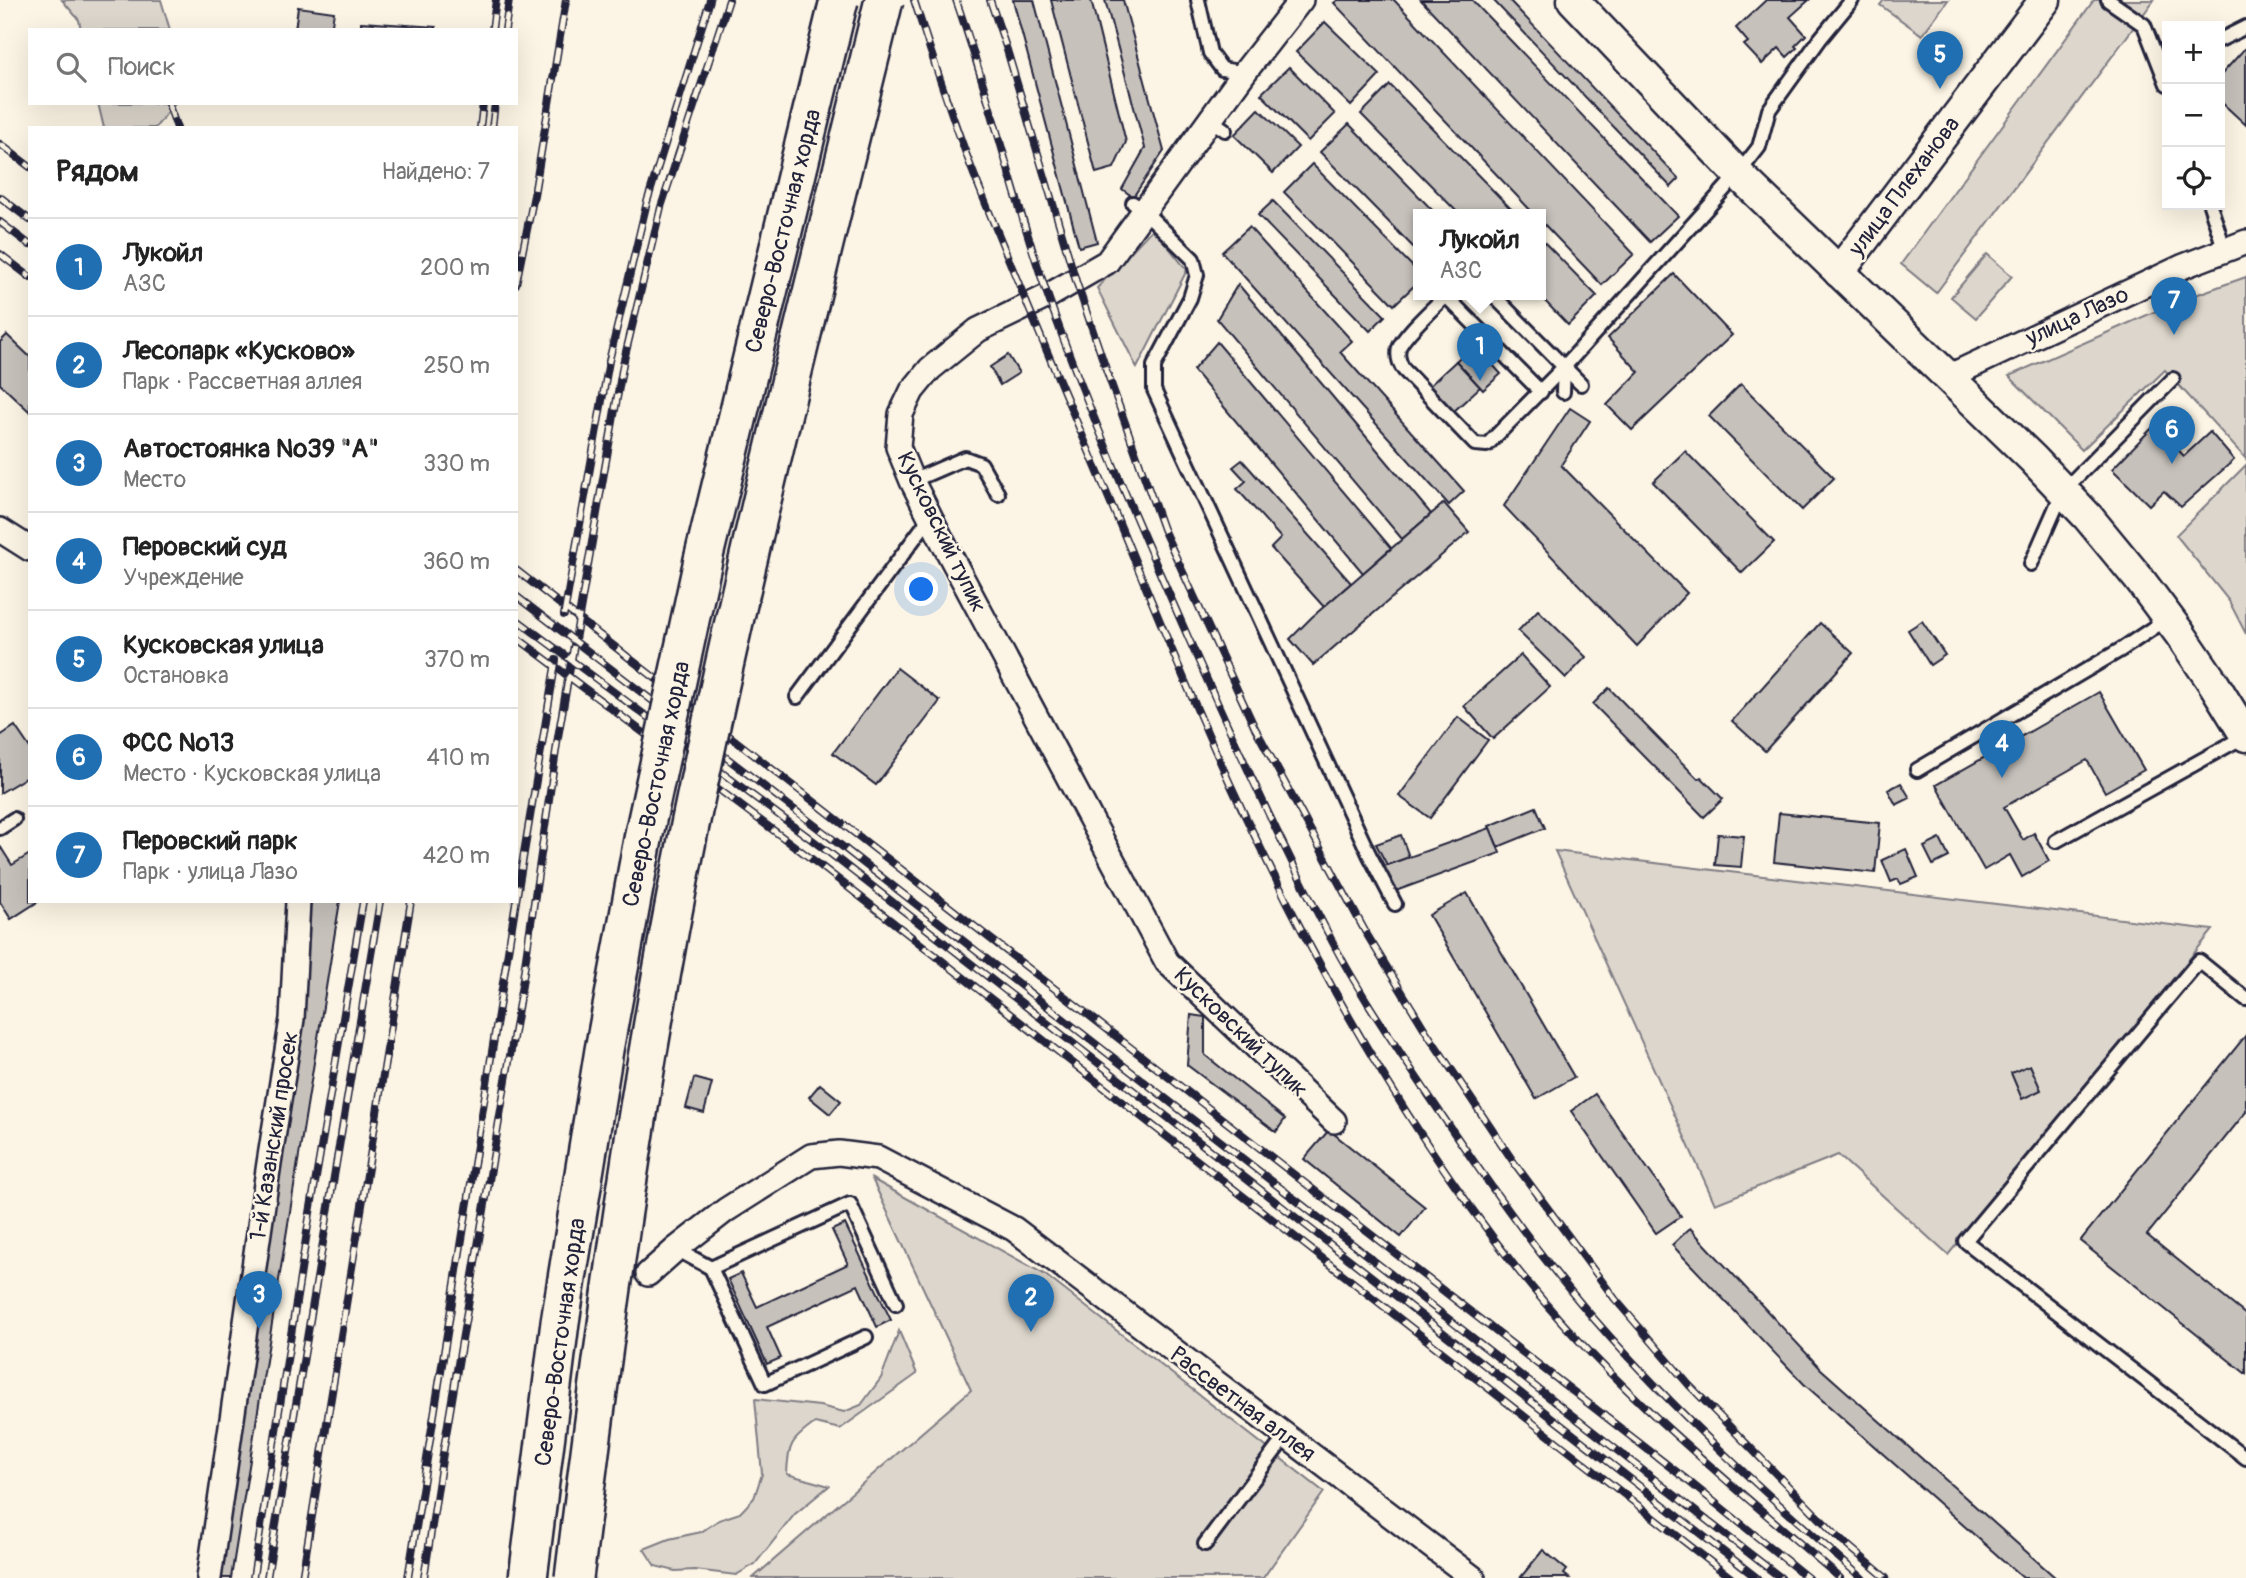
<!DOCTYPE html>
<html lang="ru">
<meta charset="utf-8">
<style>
body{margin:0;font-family:Pangolin,sans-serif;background:#f2f2f2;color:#222}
.controls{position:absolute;right:21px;top:21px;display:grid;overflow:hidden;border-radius:0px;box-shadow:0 7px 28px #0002}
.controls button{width:63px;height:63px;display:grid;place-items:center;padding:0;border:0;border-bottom:2px solid #e0e0e0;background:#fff;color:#222;font:35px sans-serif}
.you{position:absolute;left:922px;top:590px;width:24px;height:24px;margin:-18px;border:5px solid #fff;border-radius:50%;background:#1a73e8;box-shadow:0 0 0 10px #1a73e833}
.badge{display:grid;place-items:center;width:46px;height:46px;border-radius:50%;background:#1f6fb2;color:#fff;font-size:23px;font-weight:700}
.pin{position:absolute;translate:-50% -58px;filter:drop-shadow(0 2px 4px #0008)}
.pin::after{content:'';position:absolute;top:37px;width:24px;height:21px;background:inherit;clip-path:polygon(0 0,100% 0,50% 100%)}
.popup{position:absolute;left:1413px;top:209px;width:133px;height:91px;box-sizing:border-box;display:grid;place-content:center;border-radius:0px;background:#fff;filter:drop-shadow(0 2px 5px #0005);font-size:23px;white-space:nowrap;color:#767676}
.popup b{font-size:26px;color:#222}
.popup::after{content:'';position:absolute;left:50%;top:100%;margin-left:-14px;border:14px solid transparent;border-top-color:#fff}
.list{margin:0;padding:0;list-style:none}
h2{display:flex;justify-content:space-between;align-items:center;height:91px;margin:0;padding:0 28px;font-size:30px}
h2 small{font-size:23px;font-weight:400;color:#767676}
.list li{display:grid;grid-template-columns:46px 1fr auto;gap:21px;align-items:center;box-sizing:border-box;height:98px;padding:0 28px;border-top:2px solid #e0e0e0}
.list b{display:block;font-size:26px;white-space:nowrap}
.list p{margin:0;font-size:23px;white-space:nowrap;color:#767676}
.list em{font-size:23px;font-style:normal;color:#767676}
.icon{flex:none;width:38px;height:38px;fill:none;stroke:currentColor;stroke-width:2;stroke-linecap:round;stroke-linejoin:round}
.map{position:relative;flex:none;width:2246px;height:1578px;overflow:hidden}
.search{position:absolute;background:#fff;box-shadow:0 7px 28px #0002;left:28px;top:28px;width:490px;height:77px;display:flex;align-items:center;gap:18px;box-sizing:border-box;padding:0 24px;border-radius:0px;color:#767676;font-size:26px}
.panel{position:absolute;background:#fff;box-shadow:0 7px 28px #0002;left:28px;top:126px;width:490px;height:777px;border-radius:0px}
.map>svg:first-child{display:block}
</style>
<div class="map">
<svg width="2246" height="1578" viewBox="0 0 2246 1578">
<rect width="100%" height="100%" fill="#fcf5e5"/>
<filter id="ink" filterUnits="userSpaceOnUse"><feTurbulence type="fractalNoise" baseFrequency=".0143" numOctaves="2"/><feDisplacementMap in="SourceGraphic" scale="14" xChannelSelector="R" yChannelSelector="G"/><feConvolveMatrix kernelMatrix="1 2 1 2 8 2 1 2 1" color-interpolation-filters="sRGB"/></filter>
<g filter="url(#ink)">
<g fill="#dcd6cc" stroke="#7f7c84" stroke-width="2">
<path d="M62,0H161L170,30H81L79,20Z"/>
<path d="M1884,0H1948L1922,35L1880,5Z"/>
<path d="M2094,0H2154L1936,293L1901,264Z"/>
<path d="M98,103H175L155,128H104Z"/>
<path d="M1153,228L1187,270L1137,368L1097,288Z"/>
<path d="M1987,254L2012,276L1976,318L1951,297Z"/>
<path d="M2246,277V459L2165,370L2082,450L2009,376L2181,300Z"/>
<path d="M2246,465V634L2229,601L2176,535Z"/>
<path d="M1555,851L2213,930L1948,1255L1838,1155L1715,1204Z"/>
<path d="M872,1179L1044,1274L1324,1492L1263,1578H753L971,1390Z"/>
<path d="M899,1331L917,1374L840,1429L815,1423C791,1440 788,1445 787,1474L829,1486L795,1514L755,1564L736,1575L695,1570L675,1571L655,1566L644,1549L669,1539L701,1532L719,1520L740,1513L754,1498L762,1474L755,1399L820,1406L844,1412L861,1405L881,1378Z"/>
</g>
<g fill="#c6c1bb" stroke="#22223b" stroke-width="2">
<path d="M1013,0H1034L1097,242L1079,247Z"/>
<path d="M1051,0H1091L1126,142L1114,168L1096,173Z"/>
<path d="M1105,0H1123L1164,151L1133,197L1122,189L1145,148Z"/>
<path d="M1338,0H1394L1634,254L1602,285L1541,221V215H1535L1334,3Z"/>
<path d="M1421,0H1472L1678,216L1650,242Z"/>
<path d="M1493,0H1509L1679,179L1671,187Z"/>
<path d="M1766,0H1809L1790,17L1806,35L1795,46L1797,48L1787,57L1779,48L1762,64L1744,45L1748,42L1736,28Z"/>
<path d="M298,7L334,12L331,30H295Z"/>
<path d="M361,22L436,27V30H361Z"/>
<path d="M1325,22L1380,75L1351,106L1296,52Z"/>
<path d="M2246,47V125L2220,101V76Z"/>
<path d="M1289,67L1335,114L1308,141L1261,94Z"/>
<path d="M1390,85L1517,215H1460L1361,114Z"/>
<path d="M1259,109L1298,147L1273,173L1234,135Z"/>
<path d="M1349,124L1437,215H1419V253L1320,152Z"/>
<path d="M1312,164L1419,273V281L1394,305L1284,192Z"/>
<path d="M1273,201L1385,316L1370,331L1258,215Z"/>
<path d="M1249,227L1352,341L1340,352L1464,491L1449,505L1222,252Z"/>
<path d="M1541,239L1597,296L1568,325L1539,295H1541Z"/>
<path d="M1674,274L1732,335L1632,430L1607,405L1639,372L1608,338Z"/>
<path d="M1238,284L1431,514L1402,539L1217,319Z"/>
<path d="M7,335L30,357V412L0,384V342Z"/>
<path d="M1217,342L1391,548L1363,573L1193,370Z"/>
<path d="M1474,344L1501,374L1483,390L1456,361Z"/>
<path d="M1008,355L1019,373L1000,385L990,367Z"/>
<path d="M1456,361L1480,387L1452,413L1428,387Z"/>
<path d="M1741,384L1834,478L1802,510L1709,416Z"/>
<path d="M1570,408L1590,421L1561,465L1687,593L1637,646L1504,506Z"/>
<path d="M2155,425L2184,456L2210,432L2234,460L2181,507L2164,491L2149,505L2112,469Z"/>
<path d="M1685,451L1774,542L1742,573L1653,482Z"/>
<path d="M1242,460L1351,583L1324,607L1271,548L1281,538L1237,489L1246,481L1233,467Z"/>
<path d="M1444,503L1469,532L1313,665L1290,639L1312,617Z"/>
<path d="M1538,610L1586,657L1566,678L1518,631Z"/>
<path d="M1922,621L1945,655L1930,665L1908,630Z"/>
<path d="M1820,623L1853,653L1765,751L1732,721Z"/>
<path d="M1521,655L1550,687L1493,739L1464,706Z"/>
<path d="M897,668L940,701L876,785L833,753Z"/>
<path d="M1609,688L1698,779L1701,777L1723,799L1704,817L1593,704Z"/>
<path d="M2099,692L2144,770L2105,792L2087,760L2004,807L2023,840L2034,833L2049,861L2022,877L2010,855L1984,870L1936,785Z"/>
<path d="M1458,717L1488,740L1430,818L1399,796Z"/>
<path d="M15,726L30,748V775L0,793V736Z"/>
<path d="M1901,783L1910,798L1896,805L1888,790Z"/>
<path d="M1536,807L1545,828L1498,847L1489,826Z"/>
<path d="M1779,813L1880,823L1875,873L1774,862Z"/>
<path d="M1490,828L1500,853L1393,892L1381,867Z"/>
<path d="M1718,834L1744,836L1741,867L1715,865Z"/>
<path d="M1401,835L1409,857L1387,865L1376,844Z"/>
<path d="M1940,839L1949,857L1933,865L1924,847Z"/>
<path d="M0,846L12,865L30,854V901H39L11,919L0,902Z"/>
<path d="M1906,849L1918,877L1901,884L1898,879L1891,882L1882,860Z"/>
<path d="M1467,893L1574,1077L1536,1099L1429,915Z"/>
<path d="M311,901H340L231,1578H211Z"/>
<path d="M1191,1015L1205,1017V1055L1285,1119L1276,1132L1187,1065Z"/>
<path d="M2246,1035V1112L2147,1235L2246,1315V1374L2080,1241Z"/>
<path d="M2030,1065L2041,1090L2022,1099L2011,1073Z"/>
<path d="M694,1078L712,1083L704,1113L686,1108Z"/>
<path d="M820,1084L841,1101L830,1114L809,1097Z"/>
<path d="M1595,1094L1681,1216L1656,1233L1571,1111Z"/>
<path d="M1329,1130L1425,1207L1401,1237L1304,1159Z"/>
<path d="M845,1224L891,1320L877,1327L858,1285L767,1327L781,1358L767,1364L728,1279L741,1273L757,1307L848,1264L832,1230Z"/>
<path d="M1690,1228L1821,1369L2056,1578H2023L1804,1384L1672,1245Z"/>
<path d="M1543,1550L1567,1570L1564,1574L1569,1578H1520Z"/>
</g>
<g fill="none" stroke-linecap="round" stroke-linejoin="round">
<defs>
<g id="service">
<path d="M1198,0L1210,53L1222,69L1244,73"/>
<path d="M2108,0L2144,25L2167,84"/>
<path d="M2220,40L2246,27"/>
<path d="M1211,120L1225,130"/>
<path d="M1133,203L1144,211L1193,259L1197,275L1190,298L1154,366V390L1369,854L1395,904"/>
<path d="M2210,205L2225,251"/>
<path d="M1446,295C1435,307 1404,334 1399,348C1397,356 1399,363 1404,370L1475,444L1487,445L1564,367L1738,174L1759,147L1769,110L1820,39L1852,0"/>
<path d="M1493,295L1581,384"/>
<path d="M1446,296L1541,392"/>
<path d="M1563,392L1564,367"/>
<path d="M912,481L965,458L981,464L998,494"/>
<path d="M2031,564L2063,491L2173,379"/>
<path d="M797,697L931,516"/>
<path d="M1917,770L2122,649L2168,618"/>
<path d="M0,828L14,819"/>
<path d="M2056,841L2245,736"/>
<path d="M2246,999L2199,961L1965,1241L2246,1458"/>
<path d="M676,1249L711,1268L850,1204L896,1304"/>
<path d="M711,1268L765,1384L866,1337"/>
<path d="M1205,1544L1286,1436"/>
</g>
<g id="minor">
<path d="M1301,0L1244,73L1107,262L1048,296L978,330L930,369L912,391L901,414L898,447L912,481L945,546L1167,962L1334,1121"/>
<path d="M1948,377L2184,266L2246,242"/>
<path d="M0,530L30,549"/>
<path d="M648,1274L676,1249L726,1210L811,1156L839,1153L878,1158L1014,1229L1473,1578"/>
<path d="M209,1578L269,1163L292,1019L298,901"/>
</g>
<g id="tertiary">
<path d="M1573,0L1738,174L2033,459L2088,517L2139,579L2180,634L2214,684L2246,736"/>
<path d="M1839,272L2045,0"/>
</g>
</defs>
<use href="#service" stroke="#22223b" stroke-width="18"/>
<use href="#minor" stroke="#22223b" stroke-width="28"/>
<use href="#tertiary" stroke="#22223b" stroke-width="35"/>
<use href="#service" stroke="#fcf5e5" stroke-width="12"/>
<use href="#minor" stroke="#fcf5e5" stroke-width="23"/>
<use href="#tertiary" stroke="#fcf5e5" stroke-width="30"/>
<defs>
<g id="rail">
<path d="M914,0C933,59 952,119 975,177C1020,289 1068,401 1115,513C1163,628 1209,744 1264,855C1334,1000 1417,1141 1517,1269C1610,1387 1727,1480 1840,1578"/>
<path d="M956,0C991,99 1014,202 1050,302C1090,415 1139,526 1188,637C1233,739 1279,840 1331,939C1359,993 1395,1045 1429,1096C1481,1173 1534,1250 1595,1320C1677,1414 1769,1497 1862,1578"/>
<path d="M990,0L1007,50L1076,281L1108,375L1163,529L1254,726L1366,933L1427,1033L1515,1164L1615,1299L1689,1385L1837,1536L1886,1578"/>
<path d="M492,30L496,0"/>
<path d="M505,30L509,0"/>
<path d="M168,103L177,128"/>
<path d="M480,128L483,103"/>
<path d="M492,128L495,103"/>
<path d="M0,144L30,167"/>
<path d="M0,197L30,220"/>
<path d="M0,222L30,245"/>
<path d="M0,254L30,277"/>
<path d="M516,284L534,195L566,0"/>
<path d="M516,570L1687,1480L1808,1578"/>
<path d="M516,596L839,844L1781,1578"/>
<path d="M564,615L609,361L647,202L710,0"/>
<path d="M516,619L831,854L1757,1578"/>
<path d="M516,637L821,866L1731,1578"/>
<path d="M516,901L556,660"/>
<path d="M253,1578L310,1213L363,901"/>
<path d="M267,1578L380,901"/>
<path d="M302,1578L411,901"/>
<path d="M408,1578L516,901"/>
<path d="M424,1578L444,1447L522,985L558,737L623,364L661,207L729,0"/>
</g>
</defs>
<use href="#rail" stroke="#22223b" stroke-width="8"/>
<use href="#rail" stroke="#fcf5e5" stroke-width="5" stroke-dasharray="16" stroke-linecap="butt"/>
<defs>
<g id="primary-bridge">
<path d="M528,1578L560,1322L604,1050L644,834L703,560L839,0"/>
<path d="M574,1578C605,1329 638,1081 688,835C745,555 816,278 884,0"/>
</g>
</defs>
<use href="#primary-bridge" stroke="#22223b" stroke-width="42" stroke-linecap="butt"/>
<use href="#primary-bridge" stroke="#fcf5e5" stroke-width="37"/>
</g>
</g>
<g text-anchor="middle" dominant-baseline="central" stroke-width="5" stroke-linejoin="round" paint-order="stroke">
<g font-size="23" fill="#22223b" stroke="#fcf5e5">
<text transform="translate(1904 186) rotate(-53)">улица Плеханова</text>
<text transform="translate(783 231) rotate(-76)">Северо-Восточная хорда</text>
<text transform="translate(2077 316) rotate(-25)">улица Лазо</text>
<text transform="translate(942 532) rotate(64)">Кусковский тупик</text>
<text transform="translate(656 784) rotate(-78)">Северо-Восточная хорда</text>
<text transform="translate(1241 1032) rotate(44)">Кусковский тупик</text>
<text transform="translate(274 1136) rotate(-81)">1-й Казанский просек</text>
<text transform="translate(560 1342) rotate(-82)">Северо-Восточная хорда</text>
<text transform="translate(1243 1404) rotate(37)">Рассветная аллея</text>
</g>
</g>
</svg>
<div class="controls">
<button>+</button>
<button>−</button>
<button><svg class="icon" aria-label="locate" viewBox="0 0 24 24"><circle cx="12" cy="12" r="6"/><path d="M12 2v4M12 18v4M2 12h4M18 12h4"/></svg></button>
</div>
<div class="you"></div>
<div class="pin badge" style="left:1480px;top:381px">1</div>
<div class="popup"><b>Лукойл</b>АЗС</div>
<div class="pin badge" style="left:1031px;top:1332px">2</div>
<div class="pin badge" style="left:259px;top:1329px">3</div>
<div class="pin badge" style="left:2002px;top:778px">4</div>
<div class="pin badge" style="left:1940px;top:89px">5</div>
<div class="pin badge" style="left:2172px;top:464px">6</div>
<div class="pin badge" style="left:2174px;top:335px">7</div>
<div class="search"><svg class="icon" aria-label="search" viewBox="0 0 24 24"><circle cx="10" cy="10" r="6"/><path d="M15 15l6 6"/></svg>Поиск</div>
<section class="panel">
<h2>Рядом<small>Найдено: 7</small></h2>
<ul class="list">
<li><span class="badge">1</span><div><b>Лукойл</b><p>АЗС</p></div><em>200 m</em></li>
<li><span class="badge">2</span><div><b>Лесопарк «Кусково»</b><p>Парк · Рассветная аллея</p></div><em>250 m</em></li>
<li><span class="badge">3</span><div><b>Автостоянка №39 &quot;А&quot;</b><p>Место</p></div><em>330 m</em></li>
<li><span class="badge">4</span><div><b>Перовский суд</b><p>Учреждение</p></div><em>360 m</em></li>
<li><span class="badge">5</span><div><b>Кусковская улица</b><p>Остановка</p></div><em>370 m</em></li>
<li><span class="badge">6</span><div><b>ФСС №13</b><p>Место · Кусковская улица</p></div><em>410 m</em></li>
<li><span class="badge">7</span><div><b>Перовский парк</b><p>Парк · улица Лазо</p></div><em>420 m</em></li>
</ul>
</section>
</div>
